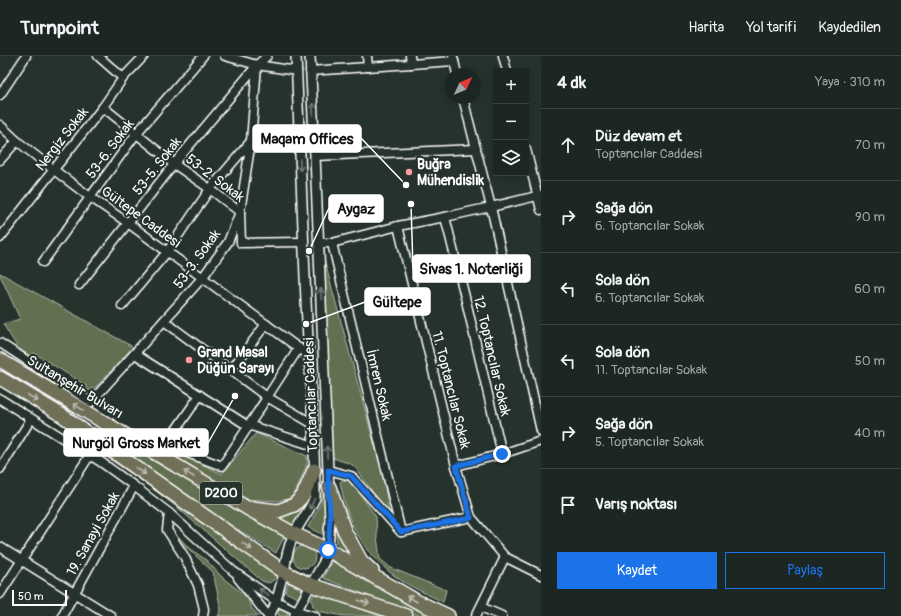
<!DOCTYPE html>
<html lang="tr">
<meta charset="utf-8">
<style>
body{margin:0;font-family:Pangolin,sans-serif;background:#29322f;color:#f1f3f6}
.controls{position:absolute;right:12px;top:12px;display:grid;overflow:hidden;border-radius:0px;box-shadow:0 2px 10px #0003}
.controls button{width:36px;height:36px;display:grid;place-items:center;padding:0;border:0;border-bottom:1px solid #3a4340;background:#1c2622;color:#f1f3f6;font:20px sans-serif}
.compass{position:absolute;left:445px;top:12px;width:36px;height:36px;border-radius:50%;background:#1c2622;box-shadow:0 2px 10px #0003;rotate:46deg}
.scale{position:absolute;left:12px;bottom:10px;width:55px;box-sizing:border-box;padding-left:4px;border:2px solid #fff;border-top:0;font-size:11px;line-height:14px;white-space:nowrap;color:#fff;-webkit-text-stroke:3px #26332d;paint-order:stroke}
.stop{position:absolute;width:12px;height:12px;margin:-9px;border:3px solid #1a73e8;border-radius:50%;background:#fff}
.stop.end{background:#1a73e8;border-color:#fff;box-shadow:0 1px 4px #0008}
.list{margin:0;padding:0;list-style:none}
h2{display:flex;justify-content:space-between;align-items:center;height:52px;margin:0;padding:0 16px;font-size:17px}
h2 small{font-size:13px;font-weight:400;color:#a0a5a5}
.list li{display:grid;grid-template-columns:26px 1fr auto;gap:12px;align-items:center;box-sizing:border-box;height:72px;padding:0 16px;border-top:1px solid #3a4340}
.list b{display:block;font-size:15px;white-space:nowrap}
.list p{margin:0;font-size:13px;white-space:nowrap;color:#a0a5a5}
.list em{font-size:13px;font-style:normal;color:#a0a5a5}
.actions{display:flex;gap:8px;padding:12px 16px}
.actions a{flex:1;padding:9px 0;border:1px solid #1a73e8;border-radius:0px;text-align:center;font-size:14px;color:#1a73e8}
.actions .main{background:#1a73e8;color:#fff}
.icon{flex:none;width:22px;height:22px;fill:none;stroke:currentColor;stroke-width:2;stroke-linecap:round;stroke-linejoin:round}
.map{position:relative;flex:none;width:541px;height:560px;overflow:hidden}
header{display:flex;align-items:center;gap:24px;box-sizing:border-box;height:56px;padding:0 20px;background:#1c2622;border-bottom:1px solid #3a4340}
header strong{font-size:19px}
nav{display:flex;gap:22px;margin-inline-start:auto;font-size:14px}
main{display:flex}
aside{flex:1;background:#1c2622}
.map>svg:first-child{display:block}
</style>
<header>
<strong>Turnpoint</strong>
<nav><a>Harita</a><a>Yol tarifi</a><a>Kaydedilen</a></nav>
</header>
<main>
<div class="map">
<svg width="541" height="560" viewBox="0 0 541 560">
<rect width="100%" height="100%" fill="#26332d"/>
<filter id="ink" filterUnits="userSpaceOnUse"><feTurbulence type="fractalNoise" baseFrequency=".025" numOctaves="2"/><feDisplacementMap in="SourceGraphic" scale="8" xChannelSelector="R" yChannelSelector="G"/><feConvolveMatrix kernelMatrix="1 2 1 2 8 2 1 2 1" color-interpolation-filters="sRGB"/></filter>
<g filter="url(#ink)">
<g fill="#626f51" stroke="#b0b7a8">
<path d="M324,203L383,420L389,455L384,452L355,411L351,408L333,402L328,332Z"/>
<path d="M0,217L133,291L96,331L88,335L85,329L34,297L31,300L18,292L3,268L20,263L0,219Z"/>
<path d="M94,371L188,425L286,477L276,497L235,472L92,375Z"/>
<path d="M70,372L277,516L275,523L269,527L262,525L179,453L148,429L68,375Z"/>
<path d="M256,377L307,400V408L293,442L277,445L246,443L178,406L176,402L186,400L222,418Z"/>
<path d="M324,423L326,480L308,471L321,447Z"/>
<path d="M343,424H350L362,436L361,439L376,461L377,480L380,503L391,512L446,534L443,546C429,539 415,533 402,525C380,511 363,491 352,468C346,455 343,440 340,426Z"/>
<path d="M312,440L308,450L294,470L277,462L301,449Z"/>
<path d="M335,464L356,507L338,496Z"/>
<path d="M179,481L187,490L206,504L223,522L247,541L252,553L259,560H218L221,554L213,516L179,484Z"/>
<circle cx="304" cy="501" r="11"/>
<path d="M334,501L441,560H420L323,522Z"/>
<path d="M290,522L304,529L298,542L285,536Z"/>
<path d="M315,536L393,560H343L318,555L313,550L311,543Z"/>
<path d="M281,551L288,555L287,560H279L278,557L279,553Z"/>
</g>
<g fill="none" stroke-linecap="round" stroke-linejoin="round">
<defs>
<g id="minor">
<path d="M98,0L123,22"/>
<path d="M225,0L257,9L297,15"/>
<path d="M367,0L368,11"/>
<path d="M410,0L411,8"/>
<path d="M503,0L507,15"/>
<path d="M453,1L457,18"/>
<path d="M310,15L454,5"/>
<path d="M0,39L26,0"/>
<path d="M463,42L491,151L541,375"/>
<path d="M103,51L174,108L210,133L240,156L241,187L303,186"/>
<path d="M0,69L17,85L54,114L90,141L128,167L308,299"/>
<path d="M526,93L541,154"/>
<path d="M315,100L476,93"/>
<path d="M0,104L17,85"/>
<path d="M445,161L467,249L502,398"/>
<path d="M398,170L456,410L471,461L505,501L541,519"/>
<path d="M0,182L103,51L123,22L144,0"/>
<path d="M319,187H332L398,170L445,161L491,151L541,139"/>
<path d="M332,187L401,476"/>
<path d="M43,206L136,78L203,0"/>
<path d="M79,229L128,167L174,108L257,9"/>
<path d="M122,250L167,196L210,133L251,85"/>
<path d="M164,265L267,341L313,368"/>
<path d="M0,287L91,346L203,221L228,186L240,156L251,85L257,9L267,0"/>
<path d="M135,298L245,368L314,390"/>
<path d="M231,314L266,268"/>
<path d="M0,343L101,406L134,430L169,457L233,515L276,545L297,555L315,560"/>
<path d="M172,391L173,378L200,339"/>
<path d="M163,402L172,391L222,410C249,371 273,331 299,292"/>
<path d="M456,410L502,398L541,385"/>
<path d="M0,413L31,363"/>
<path d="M328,414L351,420L401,476L471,461"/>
<path d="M169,457L167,474L184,500L198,529L204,553L203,560"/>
<path d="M0,491L111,560"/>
<path d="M238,522L268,560"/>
<path d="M0,538L90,399"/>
<path d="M481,551L502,560"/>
<path d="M62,560L134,430"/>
<path d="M270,560L276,545L284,516"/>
<path d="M294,560L311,529"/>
<path d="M476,560L505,501"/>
</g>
<g id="tertiary">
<path d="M310,0L315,100L330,463L328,494L324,506L311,529"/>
<path d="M284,516C286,503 288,490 294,478C300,466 309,455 315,442C315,376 309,311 306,245C302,164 300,82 296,0"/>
</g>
<g id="trunk">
<path d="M0,304L247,452L294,478L328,494L418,546L448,560"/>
<path d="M0,322L63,360L284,516L311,529L406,560"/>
<path d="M329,431L344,474L361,505L372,515"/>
<path d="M252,452L278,455L294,449L303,440L314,414"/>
</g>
</defs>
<use href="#minor" stroke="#fff" stroke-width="11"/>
<use href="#tertiary" stroke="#fff" stroke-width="12"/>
<use href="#trunk" stroke="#fff" stroke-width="16"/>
<use href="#minor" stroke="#26332d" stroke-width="8"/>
<use href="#tertiary" stroke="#26332d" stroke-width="9"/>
<use href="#trunk" stroke="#706f59" stroke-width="13"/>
</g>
<defs><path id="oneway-shaft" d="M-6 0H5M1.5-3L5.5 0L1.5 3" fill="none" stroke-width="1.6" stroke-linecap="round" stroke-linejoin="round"/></defs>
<g stroke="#727a76">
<use href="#oneway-shaft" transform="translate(313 53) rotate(-93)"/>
<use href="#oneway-shaft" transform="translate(300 109) rotate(88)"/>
<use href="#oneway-shaft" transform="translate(321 238) rotate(-92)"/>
<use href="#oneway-shaft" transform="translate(327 396) rotate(-92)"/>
<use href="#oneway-shaft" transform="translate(312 448) rotate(116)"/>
<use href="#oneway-shaft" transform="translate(264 536) rotate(-145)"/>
</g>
<g stroke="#bfbeb4">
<use href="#oneway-shaft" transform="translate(33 342) rotate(31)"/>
<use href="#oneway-shaft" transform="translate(78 351) rotate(-149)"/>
<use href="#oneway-shaft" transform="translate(141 415) rotate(35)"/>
<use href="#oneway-shaft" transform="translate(189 418) rotate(-149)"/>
<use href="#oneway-shaft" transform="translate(247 490) rotate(35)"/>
<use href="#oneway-shaft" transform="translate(412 543) rotate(-150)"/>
<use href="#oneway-shaft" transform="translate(364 546) rotate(18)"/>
</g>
</g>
<g fill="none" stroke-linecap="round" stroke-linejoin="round" filter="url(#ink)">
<path stroke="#1a73e8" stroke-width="5" d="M328,494L330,463L328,414L351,420L401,476L471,462L456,410L502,398"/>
</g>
<g fill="#ff9aa2" stroke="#26332d" stroke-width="1.5">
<circle cx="409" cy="116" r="4"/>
<circle cx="189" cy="304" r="4"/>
</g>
<g text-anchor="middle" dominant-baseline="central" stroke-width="4" stroke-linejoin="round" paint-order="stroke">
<rect fill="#26332d" stroke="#bec2c0" stroke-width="1" x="200" y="426" width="42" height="22" rx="3"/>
<g font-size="13" font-weight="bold" fill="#fff">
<text x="221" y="437">D200</text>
</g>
<g font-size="14" fill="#fff" stroke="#26332d">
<text transform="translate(62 83) rotate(-52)">Nergiz Sokak</text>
<text transform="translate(110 93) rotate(-53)">53-6. Sokak</text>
<text transform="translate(157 110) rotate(-52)">53-5. Sokak</text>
<text transform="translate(215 122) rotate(37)">53-2. Sokak</text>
<text transform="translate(141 161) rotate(36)">Gültepe Caddesi</text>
<text transform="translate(197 203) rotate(-54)">53-3. Sokak</text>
<text transform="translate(492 300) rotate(77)">12. Toptancılar Sokak</text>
<text transform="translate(379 329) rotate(77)">İmren Sokak</text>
<text transform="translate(75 331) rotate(31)">Sultanşehir Bulvarı</text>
<text transform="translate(451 334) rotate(76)">11. Toptancılar Sokak</text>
<text transform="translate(311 339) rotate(-92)">Toptancılar Caddesi</text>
<text transform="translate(93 478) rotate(-61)">19. Sanayi Sokak</text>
</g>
<g font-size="14" font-weight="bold" fill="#fff" stroke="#26332d" text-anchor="start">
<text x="417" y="108">Buğra<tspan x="417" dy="16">Mühendislik</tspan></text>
<text x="197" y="296">Grand Masal<tspan x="197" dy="16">Düğün Sarayı</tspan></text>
</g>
</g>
<path fill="none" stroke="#fff" stroke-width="1.5" d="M406 129L361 82M309 195L329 152M411 148L413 213M306 268L365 246M235 340L208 387"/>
<g fill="#fff" stroke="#26332d" stroke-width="1.5">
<circle cx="406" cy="129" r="4"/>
<circle cx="309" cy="195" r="4"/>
<circle cx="411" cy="148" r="4"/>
<circle cx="306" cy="268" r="4"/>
<circle cx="235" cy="340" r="4"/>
</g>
<g fill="#fff" stroke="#fff" stroke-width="1.5">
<rect x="253" y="69" width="108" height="27" rx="4"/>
<rect x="329" y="139" width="54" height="27" rx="4"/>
<rect x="413" y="199" width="117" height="27" rx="4"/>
<rect x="365" y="232" width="65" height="27" rx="4"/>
<rect x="64" y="373" width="144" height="27" rx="4"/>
</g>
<g font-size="15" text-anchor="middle" font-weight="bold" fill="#111">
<text x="307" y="88">Maqam Offices</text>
<text x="356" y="158">Aygaz</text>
<text x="471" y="218">Sivas 1. Noterliği</text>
<text x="397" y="251">Gültepe</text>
<text x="136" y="392">Nurgöl Gross Market</text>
</g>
</svg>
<div class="controls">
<button>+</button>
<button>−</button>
<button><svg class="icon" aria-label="layers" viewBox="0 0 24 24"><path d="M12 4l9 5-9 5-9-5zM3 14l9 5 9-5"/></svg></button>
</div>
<svg class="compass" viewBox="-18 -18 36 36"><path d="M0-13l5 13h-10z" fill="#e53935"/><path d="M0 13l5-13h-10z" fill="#a0a5a5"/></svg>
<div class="scale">50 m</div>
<div class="stop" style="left:328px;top:494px"></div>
<div class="stop end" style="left:502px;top:398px"></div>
</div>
<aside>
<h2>4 dk<small>Yaya · 310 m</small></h2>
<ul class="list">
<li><svg class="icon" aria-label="ahead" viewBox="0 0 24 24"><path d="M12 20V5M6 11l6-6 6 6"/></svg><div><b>Düz devam et</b><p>Toptancılar Caddesi</p></div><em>70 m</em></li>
<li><svg class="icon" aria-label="right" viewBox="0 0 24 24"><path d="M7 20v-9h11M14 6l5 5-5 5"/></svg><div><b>Sağa dön</b><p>6. Toptancılar Sokak</p></div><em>90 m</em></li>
<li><svg class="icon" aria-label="left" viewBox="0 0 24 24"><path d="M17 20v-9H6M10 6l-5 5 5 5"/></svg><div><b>Sola dön</b><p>6. Toptancılar Sokak</p></div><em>60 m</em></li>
<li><svg class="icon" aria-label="left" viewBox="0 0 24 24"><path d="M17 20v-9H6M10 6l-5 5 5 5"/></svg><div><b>Sola dön</b><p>11. Toptancılar Sokak</p></div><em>50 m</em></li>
<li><svg class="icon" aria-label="right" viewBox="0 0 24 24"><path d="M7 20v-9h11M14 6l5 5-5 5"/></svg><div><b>Sağa dön</b><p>5. Toptancılar Sokak</p></div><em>40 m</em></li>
<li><svg class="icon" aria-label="arrive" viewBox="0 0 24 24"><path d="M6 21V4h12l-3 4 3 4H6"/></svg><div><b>Varış noktası</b></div></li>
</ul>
<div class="actions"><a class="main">Kaydet</a><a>Paylaş</a></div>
</aside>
</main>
